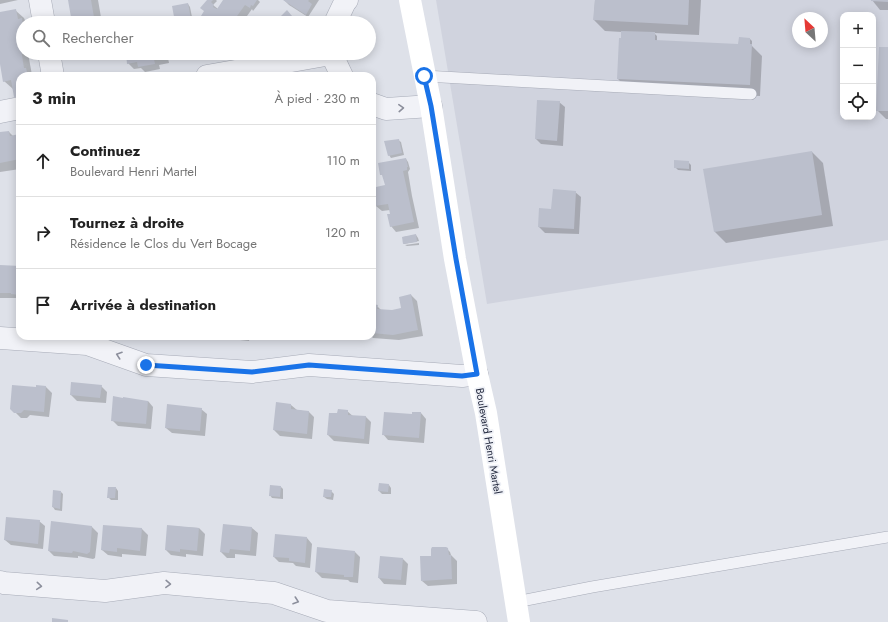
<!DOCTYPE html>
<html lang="fr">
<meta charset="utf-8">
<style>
body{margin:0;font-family:Jost,sans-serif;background:#f2f2f2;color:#222}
.controls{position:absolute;right:12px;top:12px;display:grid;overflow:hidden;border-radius:8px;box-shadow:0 2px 10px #0003}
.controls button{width:36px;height:36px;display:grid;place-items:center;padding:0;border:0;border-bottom:1px solid #e0e0e0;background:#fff;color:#222;font:20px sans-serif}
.compass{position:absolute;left:792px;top:12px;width:36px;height:36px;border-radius:50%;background:#fff;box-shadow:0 2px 10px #0003;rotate:334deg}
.stop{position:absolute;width:12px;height:12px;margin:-9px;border:3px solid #1a73e8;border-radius:50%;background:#fff}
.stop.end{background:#1a73e8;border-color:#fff;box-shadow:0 1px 4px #0008}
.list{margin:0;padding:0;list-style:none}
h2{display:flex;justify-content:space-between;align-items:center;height:52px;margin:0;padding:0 16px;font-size:17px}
h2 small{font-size:13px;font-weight:400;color:#767676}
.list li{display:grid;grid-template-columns:26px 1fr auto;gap:12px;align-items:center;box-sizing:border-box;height:72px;padding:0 16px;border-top:1px solid #e0e0e0}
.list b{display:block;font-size:15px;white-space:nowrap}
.list p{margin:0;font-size:13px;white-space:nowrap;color:#767676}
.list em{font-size:13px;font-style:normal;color:#767676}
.icon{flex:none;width:22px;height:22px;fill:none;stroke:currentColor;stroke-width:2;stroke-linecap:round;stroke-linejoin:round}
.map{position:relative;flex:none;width:888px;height:622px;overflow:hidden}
.search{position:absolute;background:#fff;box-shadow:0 2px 10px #0003;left:16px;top:16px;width:360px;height:44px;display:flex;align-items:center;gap:10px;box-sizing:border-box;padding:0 14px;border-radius:22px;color:#767676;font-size:15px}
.panel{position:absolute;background:#fff;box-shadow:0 2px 10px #0003;left:16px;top:72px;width:360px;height:268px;border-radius:12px}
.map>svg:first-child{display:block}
</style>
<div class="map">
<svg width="888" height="622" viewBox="0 0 888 622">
<rect width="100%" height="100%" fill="#dee1e9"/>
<path fill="#d0d3de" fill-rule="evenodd" d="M436,0H888V240L487,304ZM843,15H873V117H843ZM798,18H822V42H798Z"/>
<g fill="#0003">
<path d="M0,0H18L0,4Z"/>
<path d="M69,0H98L102,23H71H73Z"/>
<path d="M208,0H216L217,1L213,5L218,9L224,0H258L260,2L253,11L252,9L242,23H207L208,21L202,15L205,12Z"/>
<path d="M284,0H319L308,17L289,5Z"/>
<path d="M595,0H701L699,35L654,33L657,36V41L741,45L750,39L752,41V46L762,56L760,96L629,90L618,79L620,39H622V32L605,31L594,20Z"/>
<path d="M872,0H888V10H880Z"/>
<path d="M188,4L190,7L193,22L177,23L176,21Z"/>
<path d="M15,10L24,18L26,23H23V53H28L32,75L33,76H20V102L15,96L13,89L4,81L0,58V13Z"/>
<path d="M888,48V119H886L878,111Z"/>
<path d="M80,53H99V54L84,56Z"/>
<path d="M127,53H167L169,63L159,65L160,69L145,72L141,68L134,69L128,63Z"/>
<path d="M559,102L565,107L563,146L541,144L536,139Z"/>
<path d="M9,132L13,136H20V169L0,172V138Z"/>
<path d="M398,140L401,142L404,155L391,158L389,155Z"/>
<path d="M812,152L823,163L833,226L726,243L715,232L705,170Z"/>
<path d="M406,159L408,162L410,169L408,172L412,196L419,228L396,232L391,226L390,210L382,211L376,206L386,186Z"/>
<path d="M688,162L691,165V171L678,170L675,167Z"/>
<path d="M575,192L581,197L579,234L545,233L539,227L552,210Z"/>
<path d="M416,235L418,238L419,241L404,244L403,237Z"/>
<path d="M419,243V245L407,246L405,245Z"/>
<path d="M0,266L20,267V300L16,298H0Z"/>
<path d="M411,295L417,301L423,336L399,340L373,338L371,336H372V305L377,306L381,310L392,311L402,309Z"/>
<path d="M208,336H250L249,341L240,340L235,338L233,340L209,338Z"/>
<path d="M37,386L46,387L52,393L49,417L30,415L27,418H21L11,408L37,388Z"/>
<path d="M101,386L107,392L106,403L77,401L71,395Z"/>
<path d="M148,401L153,407L151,429L118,426L112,420Z"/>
<path d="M291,405L297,410L309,412L314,417L312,439L280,436L274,430Z"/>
<path d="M201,409L207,414L205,436L172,433L166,428Z"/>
<path d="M347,411L354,417H366L371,422L369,444L334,441L328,435L338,414Z"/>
<path d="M421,413L426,419L424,443L388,440L383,434L412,415Z"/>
<path d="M389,485L391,488V494H382L379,491Z"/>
<path d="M281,487L283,489V499L272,498L270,495Z"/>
<path d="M116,488L118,491V500H111L108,497Z"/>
<path d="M331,491L334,494L333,500L327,499L324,497Z"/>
<path d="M61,492L63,494L62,511L55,510L53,507Z"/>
<path d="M39,521L45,526L43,549L11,545L5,540Z"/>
<path d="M68,525L92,527L98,533L95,558L93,559L78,556V558L54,556L49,551Z"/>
<path d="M224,525L252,528L258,533L256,556L235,554V558H227L221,552Z"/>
<path d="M104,526L142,529L148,535L146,556L122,554V557L108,555L102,550Z"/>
<path d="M168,526L199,528L205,534L203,556L186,554V557L171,555L166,550Z"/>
<path d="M307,538L312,544L310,568L296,566L293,563L279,562L274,557Z"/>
<path d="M446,548L450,552L451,555L457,561V584L428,586L422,581Z"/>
<path d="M355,552L360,557L358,583L350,582L348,580L322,578L316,572Z"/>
<path d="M403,559L408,564L406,585L384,584L379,578Z"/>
</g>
<g fill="#bbbfcc">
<path d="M68,0H91L95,23H72Z"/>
<path d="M207,0H213L211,2L214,5L213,7L217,9L223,0H257L253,6L251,5L250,8L245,5L232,23H206L208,20L201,16L204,11L200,8Z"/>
<path d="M283,0H309L308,1L312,4L306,15Z"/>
<path d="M595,0H689L688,25L593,20Z"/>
<path d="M871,0H888V2L871,1Z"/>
<path d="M188,3L191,19L175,22L172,6Z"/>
<path d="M16,9L18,19L22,18L23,27H19L21,36H19L24,68H26L28,76H20V96L14,97L11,80L3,82L0,64V12Z"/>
<path d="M287,10L297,22L296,23H279L277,20Z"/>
<path d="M621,31L655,32V40L738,44L739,37L750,38V44H752L750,85L617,79L619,38H621Z"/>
<path d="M879,47H888V111H876Z"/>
<path d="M126,53H163L164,58L154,59L155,64L138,67L137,62L127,64Z"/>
<path d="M537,100L560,101L557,141L535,139Z"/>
<path d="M9,131L10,136L19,134L20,159L0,163V132Z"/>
<path d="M399,139L402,153L388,156L384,141Z"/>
<path d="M812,151L822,215L714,232L703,169Z"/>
<path d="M406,158L408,167H407V170L403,171L414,222L390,227L387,214H390L388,204L375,206L373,191L376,190V187L385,185L382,175H380L378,163Z"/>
<path d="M674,160L689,161V169L674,168Z"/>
<path d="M553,189L576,191L574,229L538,227L539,208L551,209Z"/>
<path d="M416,234L417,242L403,244L402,237Z"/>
<path d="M0,265L20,266V295L11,294V293H0Z"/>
<path d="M411,294L418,330L393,335L372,333V304L378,305L377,309L392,310L401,308L399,297Z"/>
<path d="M71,382L102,385L100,398L70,395Z"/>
<path d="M12,385L36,387V385L46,386L44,412L24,410L21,413H14L10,409Z"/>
<path d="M113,396L123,398V397L148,401L146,424L111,421Z"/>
<path d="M276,402L291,404V409L309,411L307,434L273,430Z"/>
<path d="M167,404L202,408L200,431L165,428Z"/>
<path d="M338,409L348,410V415L366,416L364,439L327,435L329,413H337Z"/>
<path d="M384,412L412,414V412H421L419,438L382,435Z"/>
<path d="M379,483L389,484L388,492L378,491Z"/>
<path d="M270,485L281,486L280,497L269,496Z"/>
<path d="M108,487H116L115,498H107Z"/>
<path d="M324,489L332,490L331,497H323Z"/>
<path d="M53,490L61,491L60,509L52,507Z"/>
<path d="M6,517L40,520L38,544L4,540Z"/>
<path d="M51,521L92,526L90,552L87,554L73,551L72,553L48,551Z"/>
<path d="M223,524L252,527L250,551L230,549L229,553L220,552Z"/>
<path d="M103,525L142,528L140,551L117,548V552L101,550Z"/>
<path d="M167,525L199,528L197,551L180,549V552L165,550Z"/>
<path d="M275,534L307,537L305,563L289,561V558L273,557Z"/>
<path d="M317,547L355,551L353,577H344V575L315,572Z"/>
<path d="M432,547H446L448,548L449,555H451L452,579L421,581L420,556H431V549Z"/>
<path d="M380,556L403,558L401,580L378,578Z"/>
<path d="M52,618L68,620V622H52Z"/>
</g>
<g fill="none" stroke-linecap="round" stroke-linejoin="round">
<defs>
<g id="lane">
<path d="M424,76L751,94"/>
<path d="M516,602L592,587L888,537"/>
</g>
<g id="street">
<path d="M40,0L44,23"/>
<path d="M335,23L345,2L347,0"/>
<path d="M49,53L53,76"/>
<path d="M331,53L342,76"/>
<path d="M207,76L331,54"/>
<path d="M372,104L386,109L431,106"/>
<path d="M0,112L20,108"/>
<path d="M0,338L87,344L146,365L252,372L309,365L462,376L477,374"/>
<path d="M0,582L4,583L105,591L164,583L274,593L327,611L476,622"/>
</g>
</defs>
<use href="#lane" stroke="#a7abb7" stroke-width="12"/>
<use href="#street" stroke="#a7abb7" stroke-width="23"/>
<use href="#lane" stroke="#f1f2f7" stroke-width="11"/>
<use href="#street" stroke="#f1f2f7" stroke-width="22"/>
<path stroke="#fff" stroke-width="22" d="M410,0L431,106L455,259L477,374L486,413L519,622"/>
</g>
<defs><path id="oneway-chevron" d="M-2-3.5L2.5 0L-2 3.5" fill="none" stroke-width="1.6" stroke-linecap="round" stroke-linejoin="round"/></defs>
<g stroke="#8c8f9c">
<use href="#oneway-chevron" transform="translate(401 108) rotate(-3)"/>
<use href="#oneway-chevron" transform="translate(119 355) rotate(-161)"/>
<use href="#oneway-chevron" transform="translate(168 584) rotate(2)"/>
<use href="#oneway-chevron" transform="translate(39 586) rotate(5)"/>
<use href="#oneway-chevron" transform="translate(296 601) rotate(19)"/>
</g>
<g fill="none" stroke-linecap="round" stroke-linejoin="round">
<path stroke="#1a73e8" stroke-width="5" d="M146,365L252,372L309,365L462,376L477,374L456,259L431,106L424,76"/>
</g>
<g text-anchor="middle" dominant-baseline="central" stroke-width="3.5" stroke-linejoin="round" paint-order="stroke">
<g font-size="11" fill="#262c41" stroke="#eef0f6">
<text transform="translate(489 441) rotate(80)">Boulevard Henri Martel</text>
</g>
</g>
</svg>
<div class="controls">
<button>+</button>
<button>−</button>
<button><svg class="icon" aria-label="locate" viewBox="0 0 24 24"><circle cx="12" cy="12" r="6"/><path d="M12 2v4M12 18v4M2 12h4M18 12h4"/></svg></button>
</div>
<svg class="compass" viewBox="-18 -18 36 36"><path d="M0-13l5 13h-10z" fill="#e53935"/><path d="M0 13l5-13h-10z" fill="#767676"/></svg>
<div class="stop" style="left:424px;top:76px"></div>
<div class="stop end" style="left:146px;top:365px"></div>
<div class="search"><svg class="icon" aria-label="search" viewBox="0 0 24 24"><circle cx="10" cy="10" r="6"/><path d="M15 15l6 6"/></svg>Rechercher</div>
<section class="panel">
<h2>3 min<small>À pied · 230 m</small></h2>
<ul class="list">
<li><svg class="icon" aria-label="ahead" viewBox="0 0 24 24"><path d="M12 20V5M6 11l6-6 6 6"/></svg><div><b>Continuez</b><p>Boulevard Henri Martel</p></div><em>110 m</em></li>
<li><svg class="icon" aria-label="right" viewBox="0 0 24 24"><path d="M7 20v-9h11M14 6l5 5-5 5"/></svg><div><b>Tournez à droite</b><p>Résidence le Clos du Vert Bocage</p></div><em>120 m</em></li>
<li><svg class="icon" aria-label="arrive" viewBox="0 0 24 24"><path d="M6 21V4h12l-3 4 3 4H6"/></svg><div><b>Arrivée à destination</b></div></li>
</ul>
</section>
</div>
